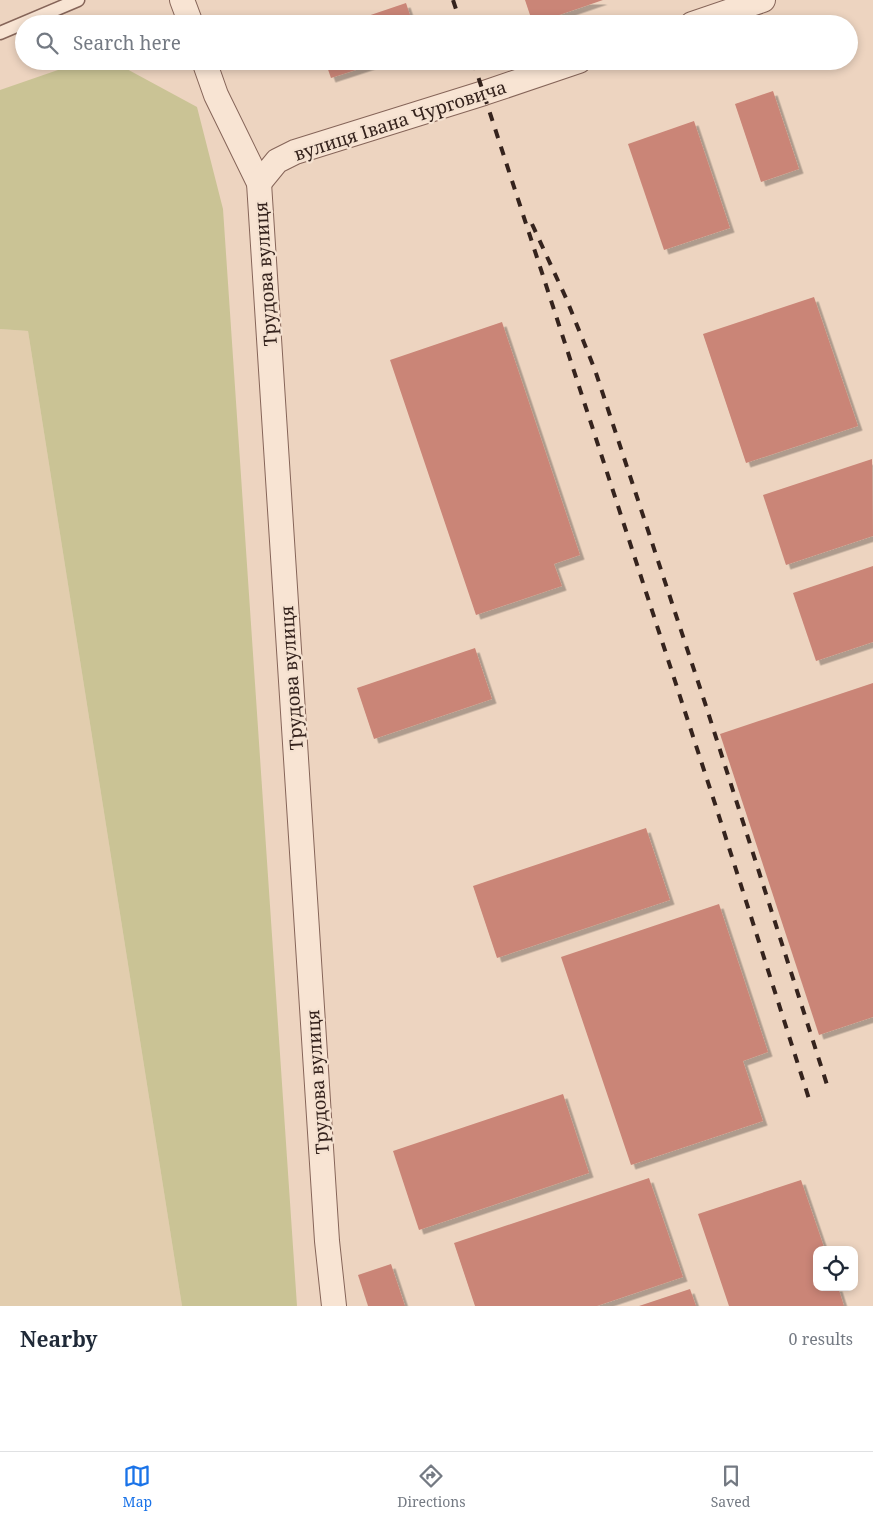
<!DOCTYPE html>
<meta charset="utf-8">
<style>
body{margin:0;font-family:"Noto Serif",serif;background:#f6f6f7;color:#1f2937}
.controls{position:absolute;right:15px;bottom:15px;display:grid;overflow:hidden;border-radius:10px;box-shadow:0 2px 8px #0003}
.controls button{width:45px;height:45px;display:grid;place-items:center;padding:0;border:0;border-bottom:1px solid #e0e1e3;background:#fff;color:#1f2937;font:25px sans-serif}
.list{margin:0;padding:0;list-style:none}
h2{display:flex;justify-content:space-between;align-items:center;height:65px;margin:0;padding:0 20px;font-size:21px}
h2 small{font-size:16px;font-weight:400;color:#747a83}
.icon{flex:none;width:28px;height:28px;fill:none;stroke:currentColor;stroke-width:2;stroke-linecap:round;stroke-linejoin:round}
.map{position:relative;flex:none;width:873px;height:1306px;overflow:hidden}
.search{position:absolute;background:#fff;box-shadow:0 2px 8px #0003;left:15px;right:15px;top:15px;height:55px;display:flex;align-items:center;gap:12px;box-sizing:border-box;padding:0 18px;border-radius:28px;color:#747a83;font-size:19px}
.sheet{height:145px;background:#fff}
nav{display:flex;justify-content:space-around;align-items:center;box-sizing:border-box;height:70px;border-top:1px solid #e0e1e3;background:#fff;font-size:14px;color:#747a83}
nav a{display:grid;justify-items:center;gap:2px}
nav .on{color:#1a73e8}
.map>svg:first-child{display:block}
</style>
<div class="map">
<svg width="873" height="1306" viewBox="0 0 873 1306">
<defs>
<filter id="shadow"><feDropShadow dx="4.5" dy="4.5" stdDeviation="0" flood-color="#0004"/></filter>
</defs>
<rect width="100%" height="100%" fill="#edd4c0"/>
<path fill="#e2cdae" d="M0,329L28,331L182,1306H0Z"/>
<path fill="#cac395" d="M84,61H112L197,107L223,209L297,1306H182L28,331L0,329V90Z"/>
<g fill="#ca8577" filter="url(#shadow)">
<path d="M525,0H603L533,24Z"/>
<path d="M406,3L413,24H347V23Z"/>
<path d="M325,61H380V62L331,78Z"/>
<path d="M773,91L799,169L761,182L735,104Z"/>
<path d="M694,121L730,228L664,250L628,144Z"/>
<path d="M814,297L858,426L746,463L703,334Z"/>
<path d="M502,322L580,555L554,564L562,586L476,615L390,360Z"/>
<path d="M872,459L873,536L786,565L763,495Z"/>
<path d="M873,566V642L816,661L793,593Z"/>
<path d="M475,648L492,699L374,739L357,688Z"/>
<path d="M873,683V1017L819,1035L720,734Z"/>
<path d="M646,828L670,900L497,958L473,886Z"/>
<path d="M719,904L768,1052L743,1061L763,1121L631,1165L561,957Z"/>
<path d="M563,1094L589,1173L419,1230L393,1151Z"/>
<path d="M649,1178L683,1277L597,1306H475L454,1243Z"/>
<path d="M801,1180L825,1250H817V1287H838L844,1306H729L698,1214Z"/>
<path d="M391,1264L405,1306H368L358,1275Z"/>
<path d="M690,1289L696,1306H639Z"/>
</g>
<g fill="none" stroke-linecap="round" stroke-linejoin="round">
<defs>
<path id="lane" d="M0,33L78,0"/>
<g id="street">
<path d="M182,0L191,24"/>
<path d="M692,24L763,0"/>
<path d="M204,61L216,95L259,183L327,1241L334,1306"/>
<path d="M259,183L277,161L295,152L484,93L579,61"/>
</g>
</defs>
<use href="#lane" stroke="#866559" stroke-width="15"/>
<use href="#street" stroke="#866559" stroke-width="26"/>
<use href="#lane" stroke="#f8e4d3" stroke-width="12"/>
<use href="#street" stroke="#f8e4d3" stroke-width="24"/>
<g stroke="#35231d" stroke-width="4" stroke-dasharray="9 9" stroke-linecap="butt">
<path d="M453,0L461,24"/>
<path d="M473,61L717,810L810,1102"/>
<path d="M532,224L566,298L595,370L705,703L829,1091"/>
</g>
</g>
<g text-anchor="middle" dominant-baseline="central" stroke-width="4.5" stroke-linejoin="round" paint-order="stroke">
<g font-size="18" fill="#35231d" stroke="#f4e1d0">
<text transform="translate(400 120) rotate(-18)">вулиця Івана Чурговича</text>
<text transform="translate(265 274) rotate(-94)">Трудова вулиця</text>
<text transform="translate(291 678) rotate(-94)">Трудова вулиця</text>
<text transform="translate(317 1082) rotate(-94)">Трудова вулиця</text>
</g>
</g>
</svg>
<div class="controls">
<button><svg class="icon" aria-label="locate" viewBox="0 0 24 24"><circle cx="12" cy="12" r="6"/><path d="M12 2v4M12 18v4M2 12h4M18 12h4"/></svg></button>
</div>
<div class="search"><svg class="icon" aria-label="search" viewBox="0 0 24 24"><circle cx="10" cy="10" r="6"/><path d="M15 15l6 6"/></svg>Search here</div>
</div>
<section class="sheet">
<h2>Nearby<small>0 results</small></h2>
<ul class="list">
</ul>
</section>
<nav>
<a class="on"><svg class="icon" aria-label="map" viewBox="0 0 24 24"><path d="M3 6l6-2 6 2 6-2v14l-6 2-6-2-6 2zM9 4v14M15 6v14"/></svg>Map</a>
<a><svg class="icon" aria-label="directions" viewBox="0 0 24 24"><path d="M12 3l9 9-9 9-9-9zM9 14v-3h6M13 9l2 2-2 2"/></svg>Directions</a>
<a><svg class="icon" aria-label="saved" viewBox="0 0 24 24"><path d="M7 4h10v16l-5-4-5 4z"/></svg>Saved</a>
</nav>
